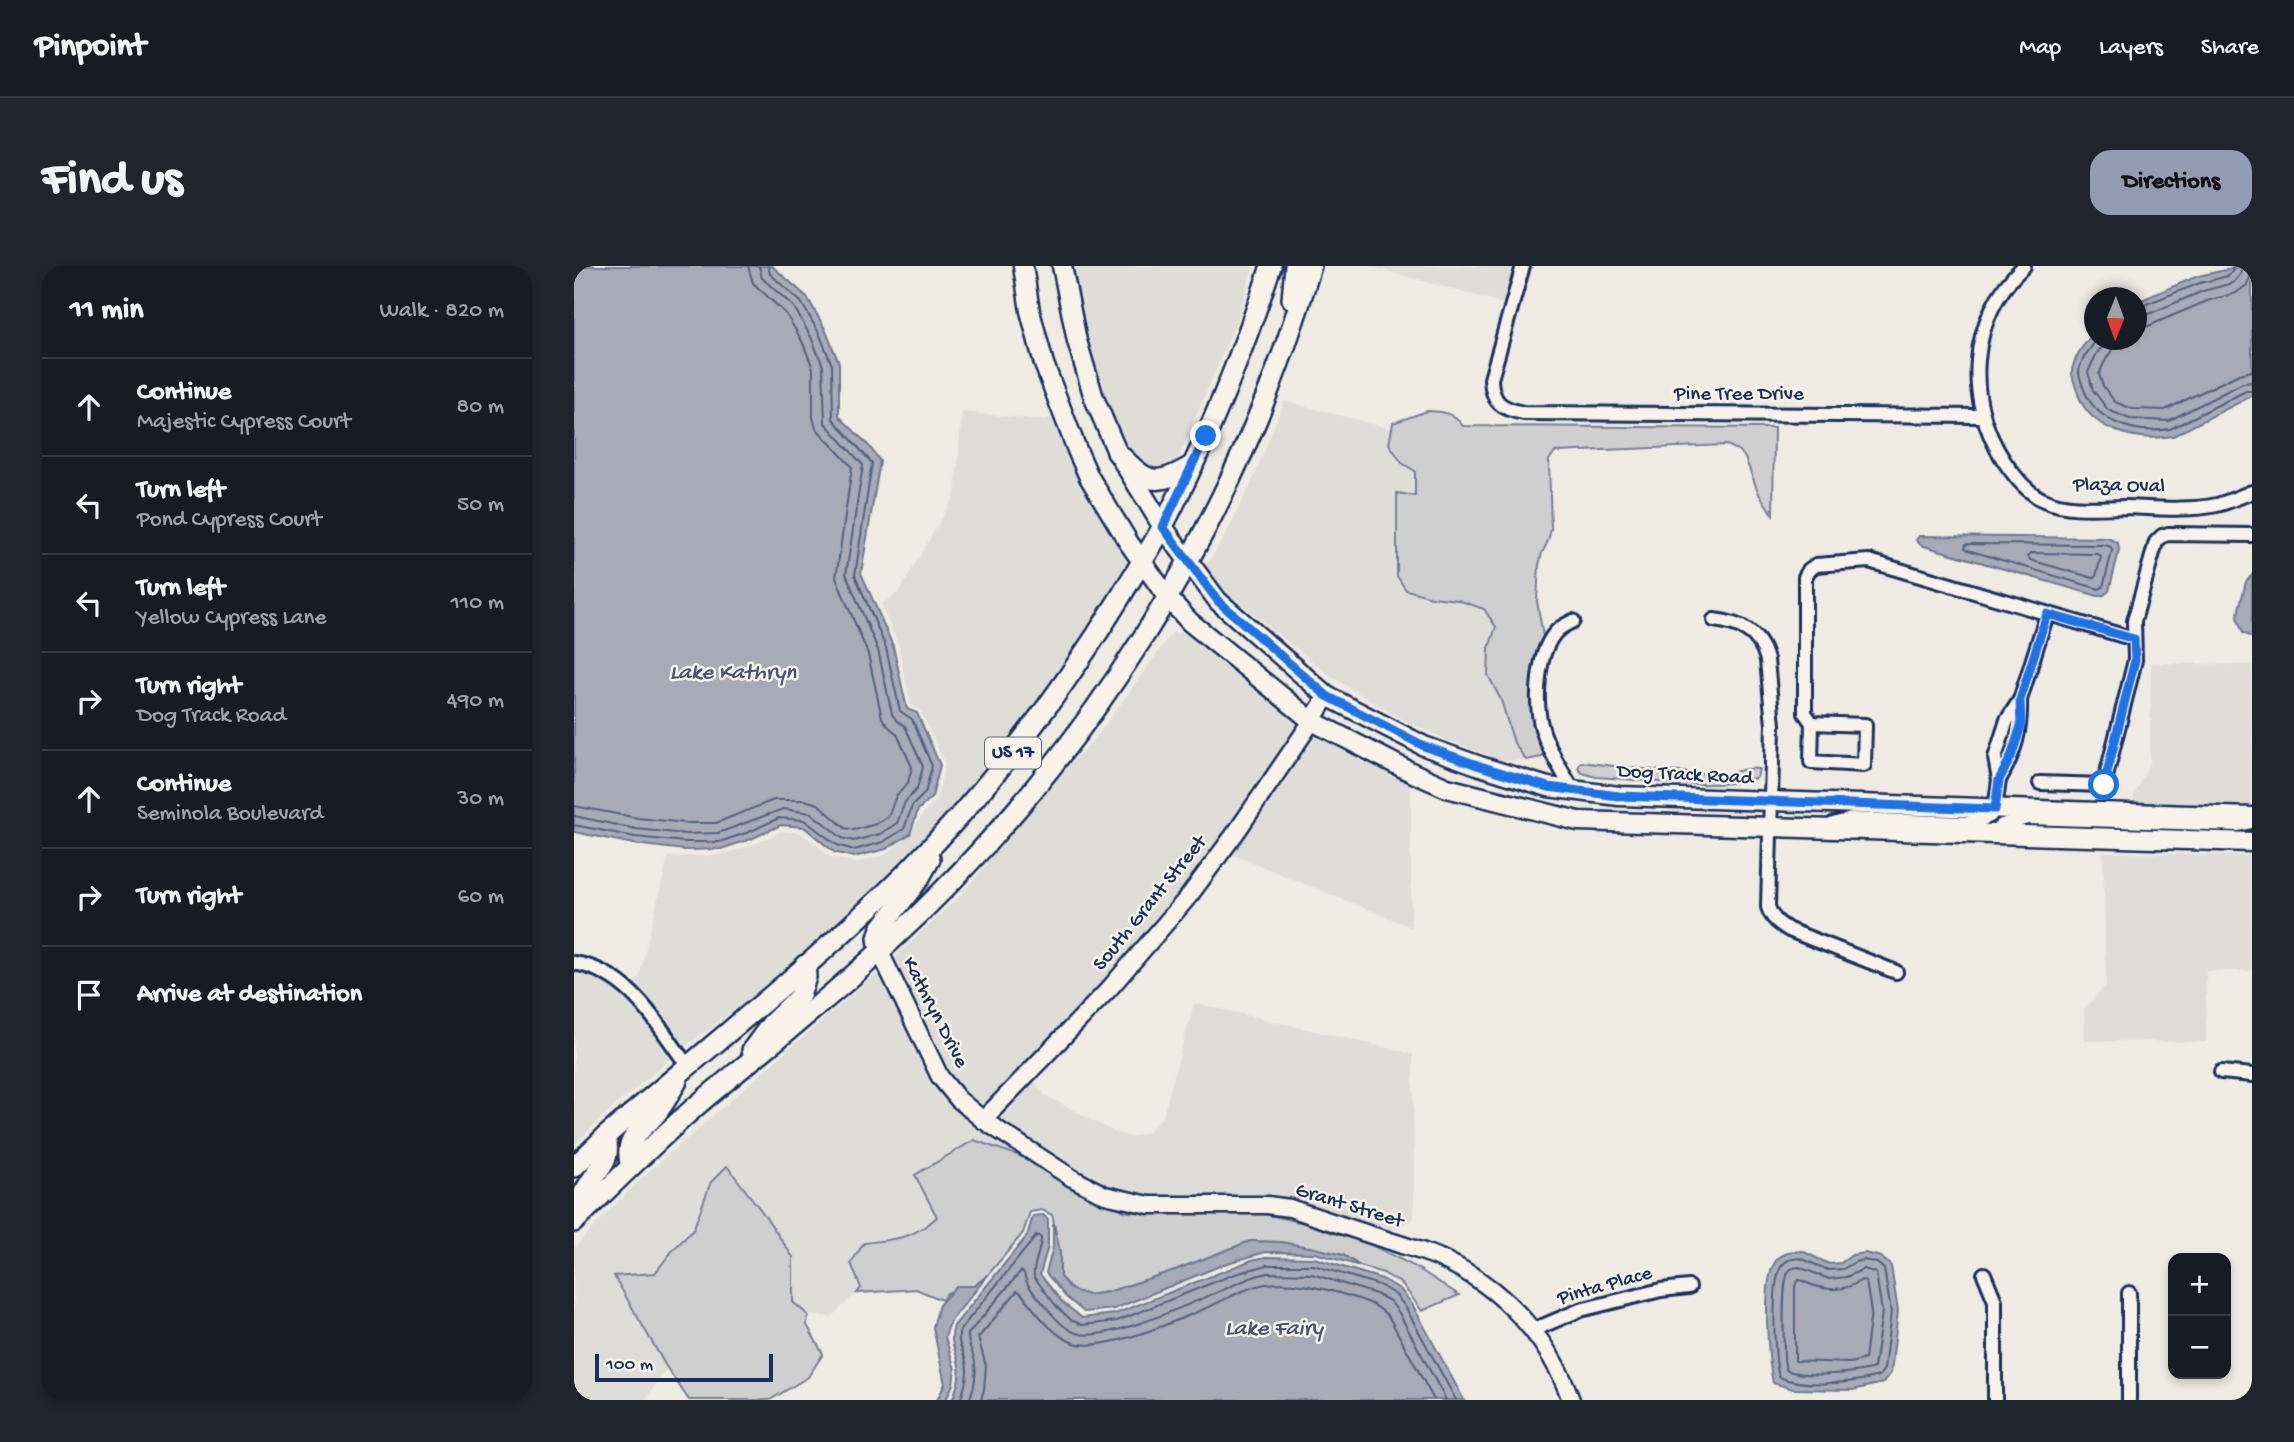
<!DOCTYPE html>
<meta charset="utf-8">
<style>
body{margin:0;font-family:"Gochi Hand",sans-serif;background:#20242c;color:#f1f3f6}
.controls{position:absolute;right:21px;bottom:21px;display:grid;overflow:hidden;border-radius:14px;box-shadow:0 4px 10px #0003}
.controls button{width:63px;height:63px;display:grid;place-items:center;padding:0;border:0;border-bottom:2px solid #363941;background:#171b24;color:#f1f3f6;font:35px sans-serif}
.compass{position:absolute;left:1510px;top:21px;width:63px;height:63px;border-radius:50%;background:#171b24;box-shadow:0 4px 10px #0003;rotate:181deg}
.scale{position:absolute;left:21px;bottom:18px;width:178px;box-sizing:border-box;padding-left:7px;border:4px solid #1b2f5e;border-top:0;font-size:19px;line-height:24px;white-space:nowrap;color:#1b2f5e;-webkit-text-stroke:5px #f7f3e8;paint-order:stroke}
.stop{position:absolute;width:21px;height:21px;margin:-16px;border:5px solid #1a73e8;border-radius:50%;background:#fff}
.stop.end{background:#1a73e8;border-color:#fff;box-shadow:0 2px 7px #0008}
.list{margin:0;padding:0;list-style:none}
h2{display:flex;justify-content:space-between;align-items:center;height:91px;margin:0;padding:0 28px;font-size:30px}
h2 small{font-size:23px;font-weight:400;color:#9ea1a6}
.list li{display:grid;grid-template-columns:46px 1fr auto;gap:21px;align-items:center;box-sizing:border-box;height:98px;padding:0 28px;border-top:2px solid #363941}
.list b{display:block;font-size:26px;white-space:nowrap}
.list p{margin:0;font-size:23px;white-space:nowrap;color:#9ea1a6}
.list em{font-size:23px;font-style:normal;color:#9ea1a6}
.icon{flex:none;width:38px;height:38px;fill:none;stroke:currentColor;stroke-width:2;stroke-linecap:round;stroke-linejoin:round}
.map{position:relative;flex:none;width:1678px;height:1134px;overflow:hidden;border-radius:21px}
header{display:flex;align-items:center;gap:42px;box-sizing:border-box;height:98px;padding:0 35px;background:#171b24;border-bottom:2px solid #363941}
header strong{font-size:33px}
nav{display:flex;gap:38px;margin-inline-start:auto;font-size:24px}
.intro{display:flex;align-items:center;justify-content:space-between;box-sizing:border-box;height:168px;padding:0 42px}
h1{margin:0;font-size:49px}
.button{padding:18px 32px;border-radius:21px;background:#919bb2;color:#111;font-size:24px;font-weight:700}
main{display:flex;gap:42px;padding:0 42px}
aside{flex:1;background:#171b24;border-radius:21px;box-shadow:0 4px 10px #0003}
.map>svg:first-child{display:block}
</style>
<header>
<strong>Pinpoint</strong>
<nav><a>Map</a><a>Layers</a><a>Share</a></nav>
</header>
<div class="intro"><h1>Find us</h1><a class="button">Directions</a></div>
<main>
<aside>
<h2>11 min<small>Walk · 820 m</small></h2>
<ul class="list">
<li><svg class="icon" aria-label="ahead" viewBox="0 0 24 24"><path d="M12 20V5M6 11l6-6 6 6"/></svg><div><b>Continue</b><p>Majestic Cypress Court</p></div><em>80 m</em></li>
<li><svg class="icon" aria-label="left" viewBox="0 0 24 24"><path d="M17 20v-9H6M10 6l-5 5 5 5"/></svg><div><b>Turn left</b><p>Pond Cypress Court</p></div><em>50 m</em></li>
<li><svg class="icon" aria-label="left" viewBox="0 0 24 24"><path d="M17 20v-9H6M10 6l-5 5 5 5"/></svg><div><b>Turn left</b><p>Yellow Cypress Lane</p></div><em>110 m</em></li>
<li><svg class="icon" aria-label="right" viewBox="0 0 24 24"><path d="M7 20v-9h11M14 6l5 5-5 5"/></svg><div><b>Turn right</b><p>Dog Track Road</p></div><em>490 m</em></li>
<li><svg class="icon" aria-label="ahead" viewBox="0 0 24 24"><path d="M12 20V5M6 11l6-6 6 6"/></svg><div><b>Continue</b><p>Seminola Boulevard</p></div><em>30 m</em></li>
<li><svg class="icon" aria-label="right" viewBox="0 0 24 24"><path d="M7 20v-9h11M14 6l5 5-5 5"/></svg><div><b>Turn right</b></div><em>60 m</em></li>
<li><svg class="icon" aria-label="arrive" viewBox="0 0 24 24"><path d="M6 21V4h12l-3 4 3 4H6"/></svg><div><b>Arrive at destination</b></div></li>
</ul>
</aside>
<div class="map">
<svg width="1678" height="1134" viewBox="0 0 1678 1134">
<rect width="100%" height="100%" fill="#eeebe2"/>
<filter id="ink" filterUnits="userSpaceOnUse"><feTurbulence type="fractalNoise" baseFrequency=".0143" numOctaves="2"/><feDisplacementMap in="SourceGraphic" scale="14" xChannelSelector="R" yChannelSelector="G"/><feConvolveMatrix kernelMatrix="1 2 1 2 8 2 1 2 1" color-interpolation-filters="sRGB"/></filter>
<g filter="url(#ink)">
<g fill="#deddd8">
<path d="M495,0H679L666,47L600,202L594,205L571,204L552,186L529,135L506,60Z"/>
<path d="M795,0H942L932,38Z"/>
<path d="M710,135L818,163L815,179L828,197L841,205V230L824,227L858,331L884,334L910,343L922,361L915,382L914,409L927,434L940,476L952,494L929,495L873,474L829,454L756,410L652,326L631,301L649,274L678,216Z"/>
<path d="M388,146L469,154L485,149L562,297L471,439L365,556L273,648L229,688L148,754L108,782L59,720V716L65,712L94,591L147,589L179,579L208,565L228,567L257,591L282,597L313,588L336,568L349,548L362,535L371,498L347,445L337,439L324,378L307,338L325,326L381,229Z"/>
<path d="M612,366L619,368L728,459L611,625L530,718L409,845L388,828L371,807L317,694L387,629L478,518L527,465L598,367Z"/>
<path d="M1577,397L1678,399V551L1559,547L1560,530L1576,496Z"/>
<path d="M738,455L837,506V661L657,588L541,729L461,816L471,829L540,866L557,871L574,866L589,850L620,737L839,788L840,952L814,967L717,935L576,932L533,922L501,906L420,852L539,728Z"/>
<path d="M1529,586L1678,590V705H1632V776L1511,775L1510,743L1532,719Z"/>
<path d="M307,703L361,814L460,895L400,874L342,909L363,951L348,965L325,973L290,977L287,1022L257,1051L234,1049L219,1036V991L192,951L153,900L137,916L119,965L99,984L80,1007L40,1010L93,1102L71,1134H0V982L62,917Z"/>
<path d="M0,705L30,714L47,725L58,736L98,791L36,844L0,879Z"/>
</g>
<g fill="#cfcfcf" stroke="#757f96" stroke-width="2">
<path d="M853,145C869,145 879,147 889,160L1200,162L1199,249L1185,228L1171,192L1166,185L1153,179L981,186L975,194L977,263L974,275L968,287L965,299L963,335L969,370L960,409L958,439L960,460L971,485L968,491L952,494L940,477L927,434L914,409L915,382L922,361L910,343L884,334L858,331L832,324L823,310V227L841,230V205L828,197L815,178L819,157Z"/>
<path d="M1007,496C1054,502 1100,507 1148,508C1161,508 1171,500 1185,503L1183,511C1150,526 1061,513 1022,511L1008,507L1004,502Z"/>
<path d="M400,874L460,895L552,946H681L757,963L783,972L840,1000L885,1029L848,1045L828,1018L809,1007L786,1000L769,989L707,976L676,975L601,1004L534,1026L514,1029L498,1024L486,1011V986L479,953L478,949L468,944L456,946L449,967L414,1009L400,1020L373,1027L368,1034L342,1023L283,1027L287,1022L277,997L290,977C321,973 339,973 363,951L341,909Z"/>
<path d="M153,900L192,951L219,991V1036L234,1049L233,1059L249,1088L234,1111L196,1134H115L93,1102L40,1010L81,1007L99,984L119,964L137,916Z"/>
</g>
<g fill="#a6abb5" stroke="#6e7992" stroke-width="2">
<path d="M0,0H198L233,31L251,63L265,97V150L294,179L306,195L287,307L319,380L333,443L343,447L366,499L358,531L344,544L336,568L312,583L280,591L260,586L230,561L207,559L177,573L147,583L111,584L60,578L0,566Z"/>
<path d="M1671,0H1678V130L1599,170C1563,176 1514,165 1503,125C1501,118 1497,110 1498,104C1501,89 1511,77 1520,66V74H1562L1563,36L1624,10Z"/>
<path d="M1345,270L1534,272L1544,277L1545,285L1535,325L1530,329L1524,330L1347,279L1342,274Z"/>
<path d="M1678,309V371L1669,367L1663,351L1672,316Z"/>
<path d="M469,949L474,953V980L466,1008L488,1036L508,1052L541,1048L678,994L692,991L740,992L808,1013L826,1023L838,1038L890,1134H378C383,1123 387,1112 385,1100C383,1083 374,1079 380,1060L453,970L459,950Z"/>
<path d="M479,957L486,986V1011L498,1024L514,1029L534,1026L601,1004L676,975L707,976L741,982L769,989L786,1000L741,987L692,986L653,997L540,1043L510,1046L492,1031L472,1007L479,981Z"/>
<path d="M1228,985L1255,998L1267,997L1278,989L1291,987L1307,991L1317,1000L1324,1045L1317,1107L1309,1117L1279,1124L1219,1123L1199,1117C1194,1093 1188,1019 1200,998C1206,987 1216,986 1228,985Z"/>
<path d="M414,1009L376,1056L371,1071L381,1103L379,1118L372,1134H363L371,1118L359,1061L365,1039L382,1020H400Z"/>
</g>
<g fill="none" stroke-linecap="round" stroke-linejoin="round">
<g stroke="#536181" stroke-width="2">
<path d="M1562,42L1626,17L1654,10L1658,6L1659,0"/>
<path d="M1562,51L1570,50L1629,25L1659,17L1666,9L1668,0"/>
<path d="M1562,61L1574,60L1633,35L1662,27L1673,19L1678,6"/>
<path d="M1523,74C1516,82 1505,95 1505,107C1505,111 1507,114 1508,118C1519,156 1560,169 1596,163L1672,125H1678"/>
<path d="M1534,74L1523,87L1514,106L1519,124L1534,144L1556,153L1594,155L1669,117L1678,116"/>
<path d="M1545,74L1532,93L1525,108L1529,120L1541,136L1559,143L1591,144L1665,108L1678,105"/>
<path d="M1392,278L1531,279L1537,281L1538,285L1529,321L1525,323L1394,284L1391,282Z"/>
<path d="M1457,287L1524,288L1527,291L1522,310L1519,312L1456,294L1454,290Z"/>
<path d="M0,540L64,552L112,557H142L200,534H231L244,538L271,562L280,564L302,558L314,551L322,530L334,517L338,501L323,468L315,461L308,452L294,388L262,312L278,201L242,162L239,151V102L228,75L212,48L179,17L174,0"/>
<path d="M0,550L62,563L112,568L144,567L209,543L237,547L268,572L280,575L306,568L323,557L331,536L343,523L349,501L331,460L322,454L318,448L304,384L272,308L289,199L251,157L249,100L237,71L220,41L188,12L185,0"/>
<path d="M0,559L61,571L111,576H145L175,566L205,552L230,554L263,579L280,584L309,576L330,563L338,540L351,527L358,500L338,453L326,445L312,382L281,309L298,197L259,153L258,99L245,67L227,36L196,8L194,0"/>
<path d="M1226,992L1254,1004L1269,1003L1281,996L1290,994L1303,997L1310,1003L1317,1046L1310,1103L1305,1110C1280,1117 1229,1122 1205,1111C1200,1092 1197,1017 1207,1001C1212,993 1218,993 1226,992Z"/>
<path d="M1225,1001L1255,1013L1272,1011L1290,1003L1302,1007L1308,1046L1300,1102C1280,1108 1231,1112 1212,1104L1210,1093C1210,1076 1207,1016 1215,1005C1218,1001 1220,1002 1225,1001Z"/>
<path d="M1226,1014C1247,1024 1267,1028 1288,1014L1292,1015L1297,1046L1291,1093L1276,1097L1221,1095V1021L1223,1015Z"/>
<path d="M386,1134C391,1122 396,1106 391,1092C388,1082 382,1075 386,1064L463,969L467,972C467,985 458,999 460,1011L483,1041L497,1054L508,1059L543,1055L658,1009L693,999H739L805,1019L822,1029L832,1042L882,1134"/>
<path d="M395,1134C401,1121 404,1103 399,1089C397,1081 393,1077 394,1068L447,1005L450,1007C452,1020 462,1029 470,1038C478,1049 489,1062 502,1067C536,1079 646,1023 682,1010L694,1007L738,1008L802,1028L816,1035L825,1047L872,1134"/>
<path d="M407,1134L410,1123L412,1100L404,1072L443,1025L446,1026C461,1044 477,1069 500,1077C530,1087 607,1053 637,1040C654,1032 673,1021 692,1018C717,1015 741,1020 765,1027C784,1033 803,1036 816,1053L860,1134"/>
</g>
<defs>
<g id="minor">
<path d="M949,0L917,113C918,137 928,143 950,147L1408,150"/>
<path d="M1450,0C1394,52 1390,133 1430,195C1441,211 1454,228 1472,235C1496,245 1527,241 1552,241C1582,242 1614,245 1643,239C1655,236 1667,230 1678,226"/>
<path d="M1140,354C1166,357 1186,366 1193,394L1199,459L1194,641C1198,653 1204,657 1215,664L1322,706"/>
<path d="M1238,457L1291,459L1290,499L1237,496L1238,457L1231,447V311L1235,304L1242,299L1295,295L1560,373"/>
<path d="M1425,514C1441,486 1447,466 1446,434"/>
<path d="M1466,517L1530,519L1561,394L1560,355L1582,276L1588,270L1594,268L1678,269"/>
<path d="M999,524C988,505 976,487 969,466C960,439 962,383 985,363C989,360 995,357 999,355"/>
<path d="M1259,558L1277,553L1391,557L1409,553L1416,550L1421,543L1425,514L1421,492L1433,454L1446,434L1473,348"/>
<path d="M1420,567L1428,559L1453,552L1664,559L1678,556"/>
<path d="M0,697C56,706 82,757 113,799"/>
<path d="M1647,806L1678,809"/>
<path d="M1410,1008L1421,1035V1134"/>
<path d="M1555,1027V1134"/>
<path d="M959,1064L1006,1044L1087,1024L1115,1021"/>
</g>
<g id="tertiary">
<path d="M306,686L366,811L384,833L409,854L498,912L531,929L575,939H693L716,942C751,954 785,965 819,976C836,982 854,986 870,994C929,1022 975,1072 997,1134"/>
<path d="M409,854L535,723L615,630L663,565L734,461L753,430"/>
</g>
<g id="secondary">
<path d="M449,0L456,45L470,98L503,184L515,211L555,277L594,332L616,356L738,455L837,506L873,522L1004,555L1678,576"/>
<path d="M488,0L503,75L520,132L543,186L589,261L644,335L753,430L850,480L906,500L974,521L1045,530L1678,551"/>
</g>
<g id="primary">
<path d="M718,33L721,0"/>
<path d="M543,186C573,216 579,223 619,199"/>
<path d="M306,686L304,672L307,662L345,613L356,593"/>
<path d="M178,784L197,758L226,730L232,711L231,699"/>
<path d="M57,900C47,871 71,864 85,844C92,835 97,825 103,815"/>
<path d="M0,901L32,870C133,782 240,699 335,604C416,522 486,429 547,330C561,306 577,283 590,258C633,175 668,89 697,0"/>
<path d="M0,944C6,934 11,924 17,915C29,896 37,894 32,870"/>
<path d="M0,956C40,917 79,878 121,841C182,789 246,741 305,686C507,502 661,263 737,0"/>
</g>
</defs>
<use href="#minor" stroke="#1b2f5e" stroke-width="18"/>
<use href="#tertiary" stroke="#1b2f5e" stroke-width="21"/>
<use href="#secondary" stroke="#1b2f5e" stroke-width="23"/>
<use href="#primary" stroke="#1b2f5e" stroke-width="24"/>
<use href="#minor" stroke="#f7f3e8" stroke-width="12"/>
<use href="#tertiary" stroke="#f7f3e8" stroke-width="16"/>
<use href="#secondary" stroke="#f7f3e8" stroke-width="18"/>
<use href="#primary" stroke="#f7f3e8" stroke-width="19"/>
</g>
</g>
<g fill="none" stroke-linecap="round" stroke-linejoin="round" filter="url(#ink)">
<path stroke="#1a73e8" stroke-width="9" d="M632,170L589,261L644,335L753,430L850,480L906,500L974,521L1045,530L1421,543L1425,514L1437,491L1447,460L1446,434L1473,348L1560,373L1561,394L1530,519"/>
</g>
<g text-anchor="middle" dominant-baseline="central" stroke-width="5" stroke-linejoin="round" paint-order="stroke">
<rect fill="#f7f3e8" stroke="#5d6a87" stroke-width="2" x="411" y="471.5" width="56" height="31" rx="5"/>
<g font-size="19" font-weight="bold" fill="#1b2f5e">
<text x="439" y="487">US 17</text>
</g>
<g font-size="21" fill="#1b2f5e" stroke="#f7f3e8">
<text x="1165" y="129">Pine Tree Drive</text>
<text transform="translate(1545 221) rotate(1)">Plaza Oval</text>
<text transform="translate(1111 510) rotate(3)">Dog Track Road</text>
<text transform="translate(577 638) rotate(-51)">South Grant Street</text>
<text transform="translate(360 747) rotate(63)">Kathryn Drive</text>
<text transform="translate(775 941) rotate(17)">Grant Street</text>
<text transform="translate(1031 1021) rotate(-16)">Pinta Place</text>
</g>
<g font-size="23" font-style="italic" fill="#455478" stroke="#f7f3e8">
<text x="159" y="407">Lake Kathryn</text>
<text x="700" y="1063">Lake Fairy</text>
</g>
</g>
</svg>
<div class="controls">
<button>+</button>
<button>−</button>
</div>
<svg class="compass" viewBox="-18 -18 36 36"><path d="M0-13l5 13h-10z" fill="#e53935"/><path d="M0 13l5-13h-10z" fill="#9ea1a6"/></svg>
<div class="scale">100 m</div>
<div class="stop" style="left:1530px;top:519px"></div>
<div class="stop end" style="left:632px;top:170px"></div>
</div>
</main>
